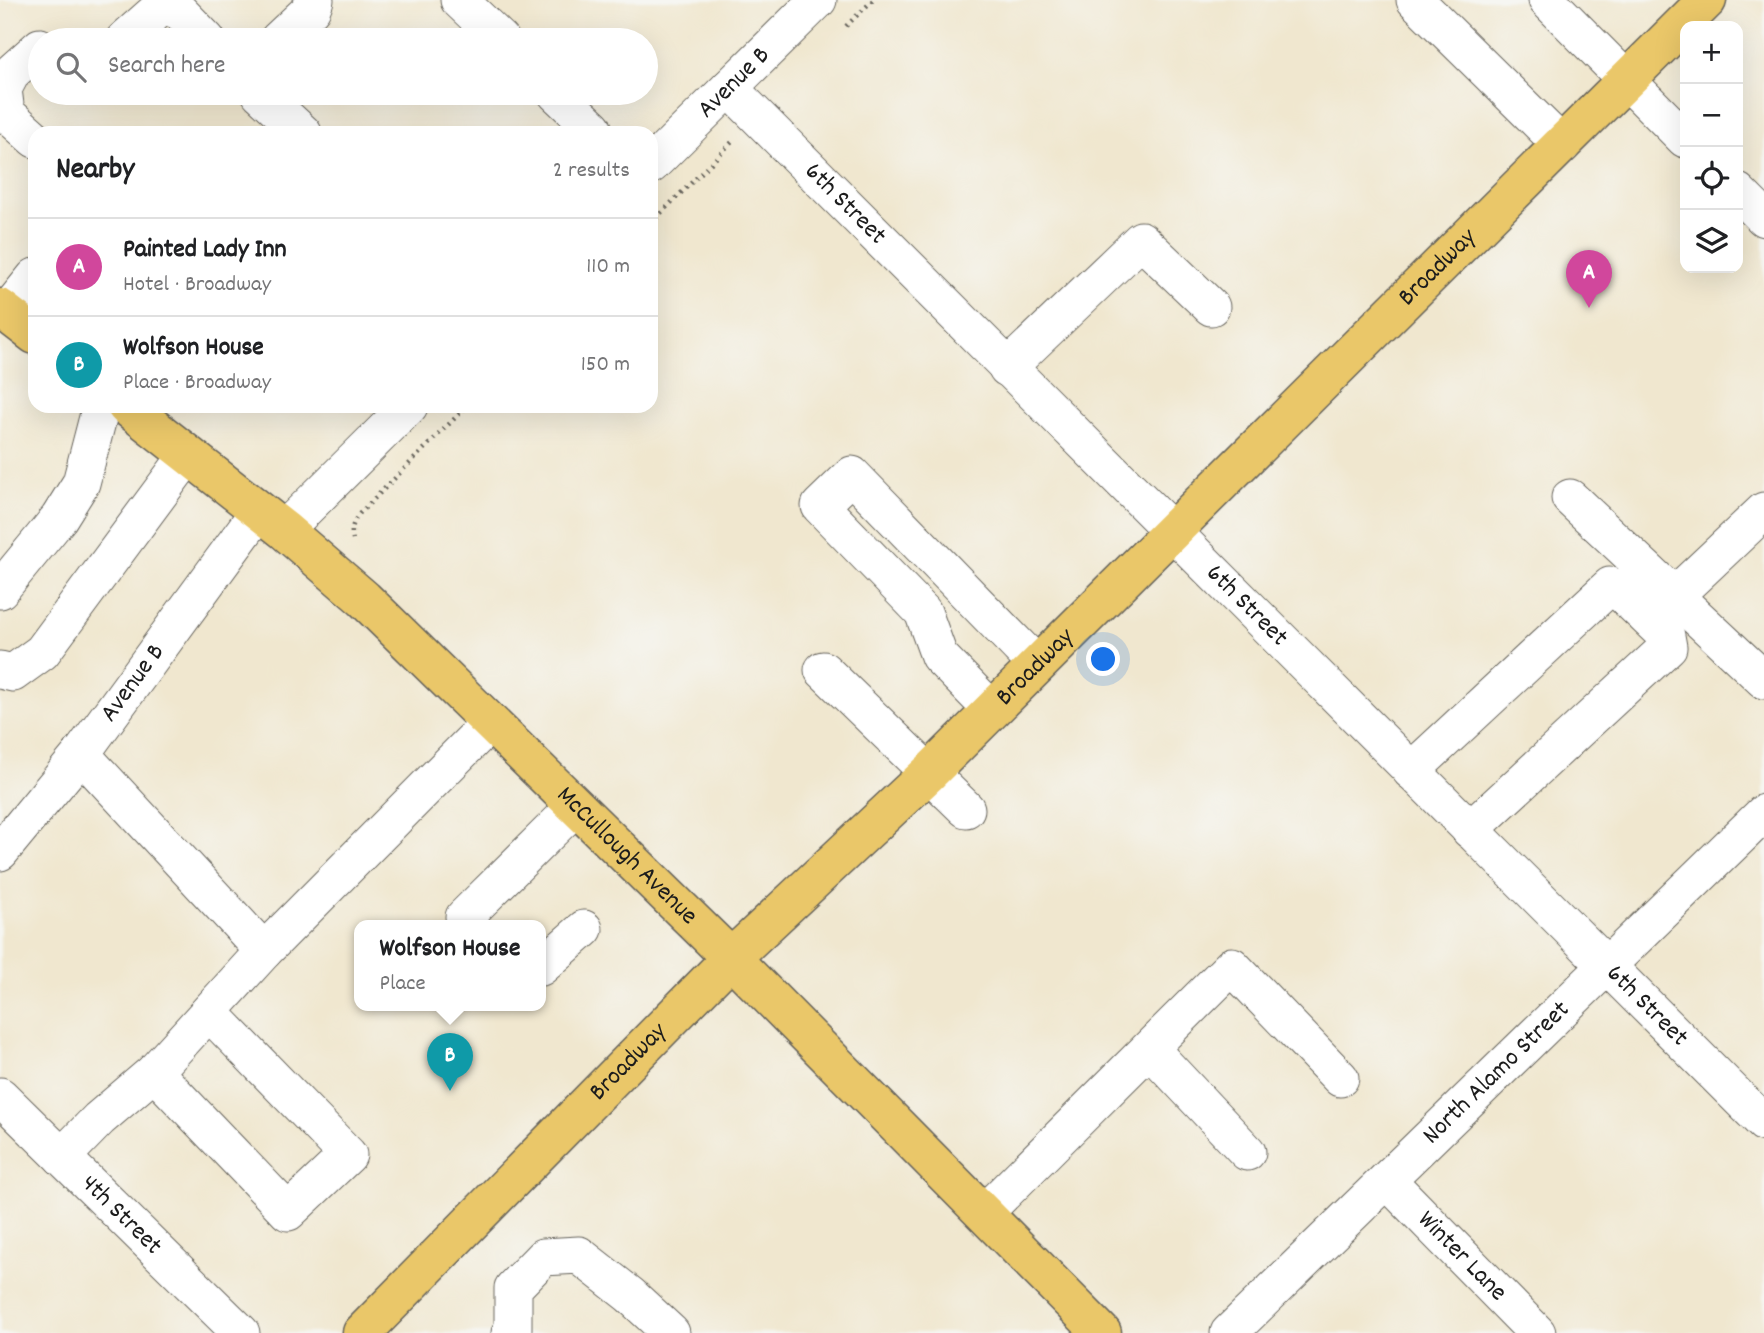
<!DOCTYPE html>
<meta charset="utf-8">
<style>
body{margin:0;font-family:Dekko,sans-serif;background:#f2f2f2;color:#202124}
.controls{position:absolute;right:21px;top:21px;display:grid;overflow:hidden;border-radius:14px;box-shadow:0 7px 28px #0002}
.controls button{width:63px;height:63px;display:grid;place-items:center;padding:0;border:0;border-bottom:2px solid #e0e0e0;background:#fff;color:#202124;font:35px sans-serif}
.you{position:absolute;left:1104px;top:660px;width:24px;height:24px;margin:-18px;border:5px solid #fff;border-radius:50%;background:#1a73e8;box-shadow:0 0 0 10px #1a73e833}
.badge{display:grid;place-items:center;width:46px;height:46px;border-radius:50%;background:#2563eb;color:#fff;font-size:23px;font-weight:700}
.pin{position:absolute;translate:-50% -58px;filter:drop-shadow(0 2px 4px #0008)}
.pin::after{content:'';position:absolute;top:37px;width:24px;height:21px;background:inherit;clip-path:polygon(0 0,100% 0,50% 100%)}
.popup{position:absolute;left:354px;top:920px;width:192px;height:91px;box-sizing:border-box;display:grid;place-content:center;border-radius:14px;background:#fff;filter:drop-shadow(0 2px 5px #0005);font-size:23px;white-space:nowrap;color:#757577}
.popup b{font-size:26px;color:#202124}
.popup::after{content:'';position:absolute;left:50%;top:100%;margin-left:-14px;border:14px solid transparent;border-top-color:#fff}
.list{margin:0;padding:0;list-style:none}
h2{display:flex;justify-content:space-between;align-items:center;height:91px;margin:0;padding:0 28px;font-size:30px}
h2 small{font-size:23px;font-weight:400;color:#757577}
.list li{display:grid;grid-template-columns:46px 1fr auto;gap:21px;align-items:center;box-sizing:border-box;height:98px;padding:0 28px;border-top:2px solid #e0e0e0}
.list b{display:block;font-size:26px;white-space:nowrap}
.list p{margin:0;font-size:23px;white-space:nowrap;color:#757577}
.list em{font-size:23px;font-style:normal;color:#757577}
.icon{flex:none;width:38px;height:38px;fill:none;stroke:currentColor;stroke-width:2;stroke-linecap:round;stroke-linejoin:round}
.map{position:relative;flex:none;width:1764px;height:1333px;overflow:hidden}
.search{position:absolute;background:#fff;box-shadow:0 7px 28px #0002;left:28px;top:28px;width:630px;height:77px;display:flex;align-items:center;gap:18px;box-sizing:border-box;padding:0 24px;border-radius:38px;color:#757577;font-size:26px}
.panel{position:absolute;background:#fff;box-shadow:0 7px 28px #0002;left:28px;top:126px;width:630px;height:287px;border-radius:21px}
.map>svg:first-child{display:block}
</style>
<div class="map">
<svg width="1764" height="1333" viewBox="0 0 1764 1333">
<rect width="100%" height="100%" fill="#f6f6f2"/>
<filter id="ink" filterUnits="userSpaceOnUse"><feTurbulence type="fractalNoise" baseFrequency=".0143" numOctaves="2"/><feDisplacementMap in="SourceGraphic" scale="14" xChannelSelector="R" yChannelSelector="G"/><feConvolveMatrix kernelMatrix="1 2 1 2 8 2 1 2 1" color-interpolation-filters="sRGB"/></filter>
<filter id="wash" filterUnits="userSpaceOnUse"><feTurbulence type="fractalNoise" baseFrequency=".00686" numOctaves="4" result="noise"/><feDisplacementMap in="SourceGraphic" scale="28" xChannelSelector="R" yChannelSelector="G"/><feGaussianBlur stdDeviation="1.57" result="paint"/><feColorMatrix in="noise" values="0 0 0 0 0 0 0 0 0 0 0 0 0 0 0 0 0 1.4 0 .05"/><feComposite in="paint" operator="in"/></filter>
<g filter="url(#wash)">
<rect width="100%" height="100%" fill="#f0e7cf"/>
</g>
<g filter="url(#ink)">
<g fill="none" stroke-linecap="round" stroke-linejoin="round">
<defs>
<g id="minor">
<path d="M459,0L501,40"/>
<path d="M1415,0L1562,145"/>
<path d="M1547,0L1685,139"/>
<path d="M124,40L160,8H176L207,40"/>
<path d="M278,40L312,8L315,0"/>
<path id="s1" d="M729,88L1764,1123"/>
<path d="M260,93L303,133"/>
<path d="M556,93L593,128L588,133"/>
<path d="M35,139L6,113L3,89L12,72L40,47"/>
<path id="s2" d="M651,165L818,0"/>
<path d="M1738,192L1764,218"/>
<path d="M6,313L35,277"/>
<path d="M1007,368L1141,240L1211,307"/>
<path d="M1570,498L1764,680"/>
<path d="M284,530L409,406"/>
<path d="M0,590L59,518L81,483L101,406"/>
<path d="M1674,596L1764,511"/>
<path d="M0,670L13,673L42,652L188,455"/>
<path d="M823,670L966,809"/>
<path d="M992,710L939,656L923,612L820,506L852,475L1037,665"/>
<path d="M81,754L264,951"/>
<path d="M1411,771L1610,586L1615,587L1666,636L1668,647L1470,830"/>
<path id="s3" d="M0,852L81,754L259,511"/>
<path d="M471,925L464,917L575,807"/>
<path d="M541,967L584,929"/>
<path d="M1150,1049L1247,1152"/>
<path d="M154,1072L288,1212L348,1155L209,1012"/>
<path id="s4" d="M0,1096L241,1333"/>
<path d="M62,1157L99,1119L154,1072L264,951L490,723"/>
<path id="s5" d="M1387,1180L1537,1333"/>
<path d="M984,1213L1232,966L1340,1078"/>
<path d="M510,1333L513,1330V1288L543,1257L579,1255L630,1295L671,1333"/>
<path id="s6" d="M1229,1333L1764,813"/>
</g>
<g id="major">
<path d="M0,308L35,335"/>
<path id="s7" d="M126,406L284,530L364,599L731,958L1102,1333"/>
<path id="s8" d="M362,1333L731,958L930,772L1707,0"/>
</g>
</defs>
<use href="#minor" stroke="#66635b" stroke-width="39"/>
<use href="#major" stroke="#66635b" stroke-width="41"/>
<g stroke="#66635b" stroke-width="4.5" stroke-dasharray="2 5" stroke-linecap="butt">
<path d="M846,26L873,0"/>
<path d="M651,223L732,142"/>
<path d="M353,540C350,529 353,522 360,513L467,406"/>
</g>
<use href="#minor" stroke="#fff" stroke-width="37"/>
<use href="#major" stroke="#eac769" stroke-width="38"/>
</g>
</g>
<g text-anchor="middle" dominant-baseline="central" stroke-width="5" stroke-linejoin="round" paint-order="stroke">
<g font-size="26" fill="#1c1c1c" stroke="#f6f6f2">
<text stroke="none"><textPath href="#s2" startOffset="117">Avenue B</textPath></text>
<text stroke="none"><textPath href="#s1" startOffset="164">6th Street</textPath></text>
<text stroke="none"><textPath href="#s8" startOffset="1514">Broadway</textPath></text>
<text stroke="none"><textPath href="#s1" startOffset="732">6th Street</textPath></text>
<text stroke="none"><textPath href="#s8" startOffset="947">Broadway</textPath></text>
<text stroke="none"><textPath href="#s3" startOffset="215">Avenue B</textPath></text>
<text stroke="none"><textPath href="#s7" startOffset="674">McCullough Avenue</textPath></text>
<text stroke="none"><textPath href="#s1" startOffset="1298">6th Street</textPath></text>
<text stroke="none"><textPath href="#s8" startOffset="380">Broadway</textPath></text>
<text stroke="none"><textPath href="#s6" startOffset="373">North Alamo Street</textPath></text>
<text stroke="none"><textPath href="#s4" startOffset="170">4th Street</textPath></text>
<text stroke="none"><textPath href="#s5" startOffset="107">Winter Lane</textPath></text>
</g>
</g>
</svg>
<div class="controls">
<button>+</button>
<button>−</button>
<button><svg class="icon" aria-label="locate" viewBox="0 0 24 24"><circle cx="12" cy="12" r="6"/><path d="M12 2v4M12 18v4M2 12h4M18 12h4"/></svg></button>
<button><svg class="icon" aria-label="layers" viewBox="0 0 24 24"><path d="M12 4l9 5-9 5-9-5zM3 14l9 5 9-5"/></svg></button>
</div>
<div class="you"></div>
<div class="pin badge" style="left:1589px;top:308px;background:#d1479c">A</div>
<div class="pin badge" style="left:450px;top:1091px;background:#0f9aa8">B</div>
<div class="popup"><b>Wolfson House</b>Place</div>
<div class="search"><svg class="icon" aria-label="search" viewBox="0 0 24 24"><circle cx="10" cy="10" r="6"/><path d="M15 15l6 6"/></svg>Search here</div>
<section class="panel">
<h2>Nearby<small>2 results</small></h2>
<ul class="list">
<li><span class="badge" style="background:#d1479c">A</span><div><b>Painted Lady Inn</b><p>Hotel · Broadway</p></div><em>110 m</em></li>
<li><span class="badge" style="background:#0f9aa8">B</span><div><b>Wolfson House</b><p>Place · Broadway</p></div><em>150 m</em></li>
</ul>
</section>
</div>
